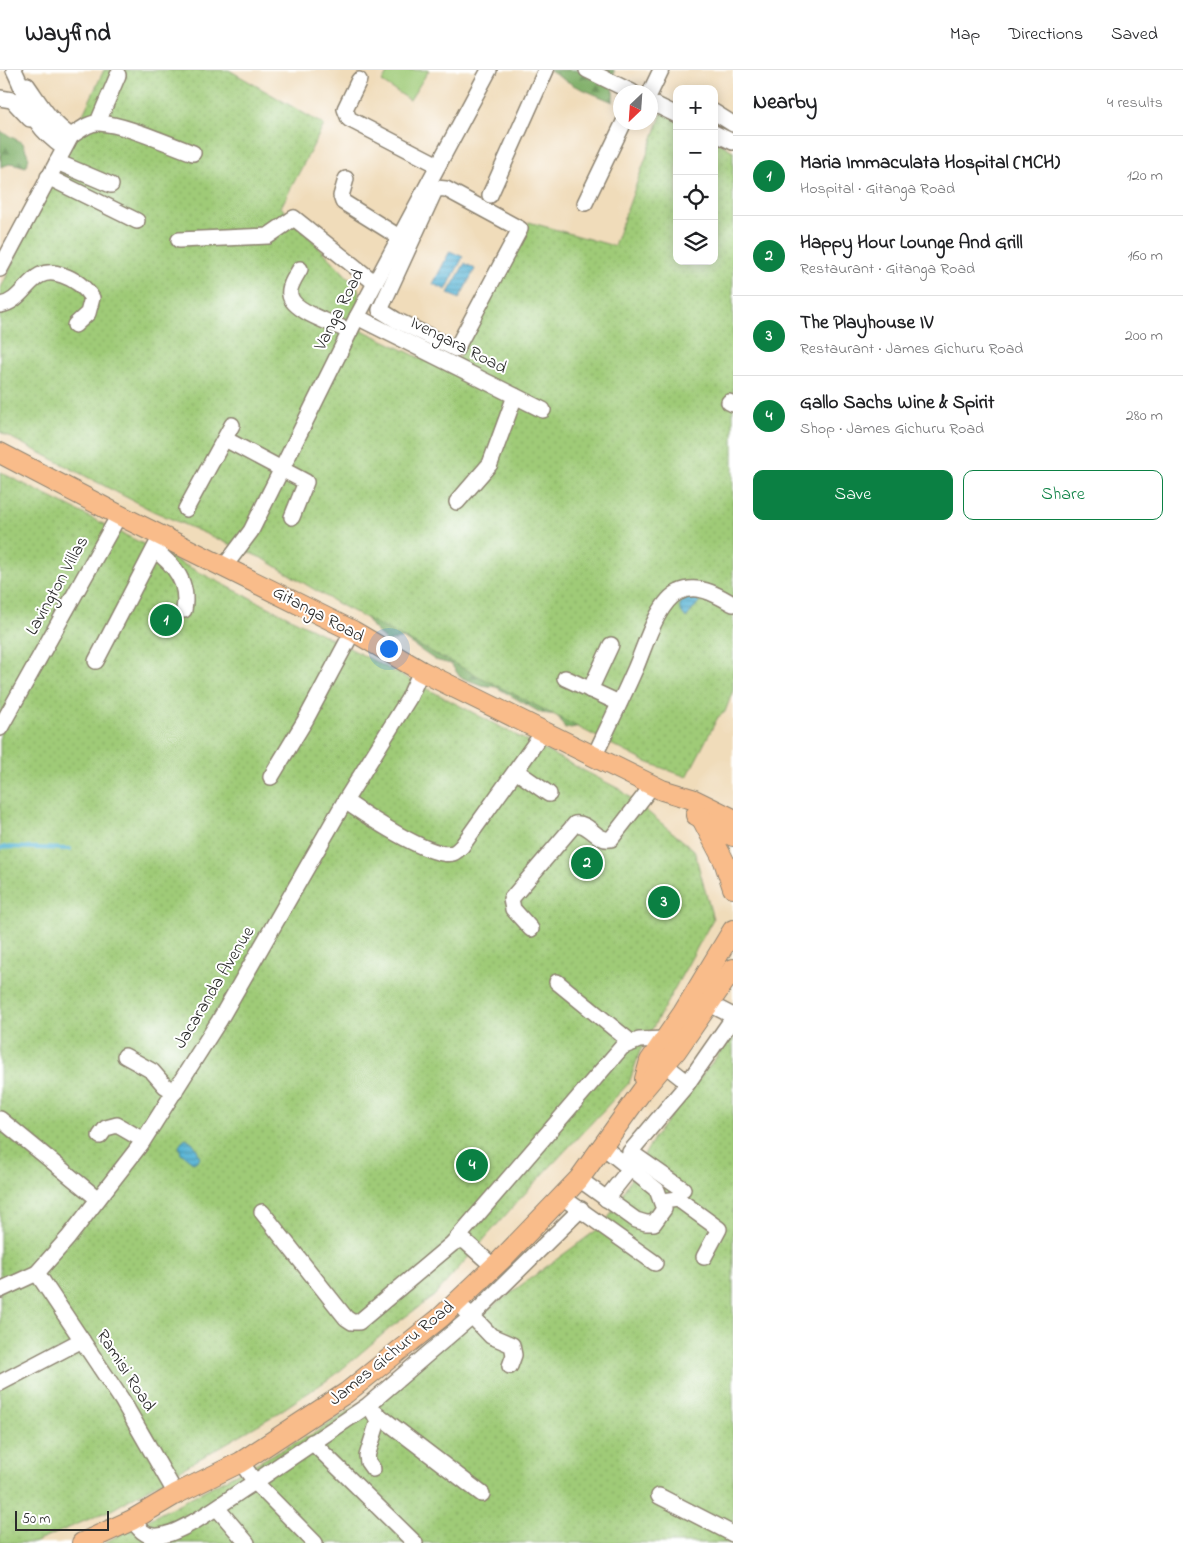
<!DOCTYPE html>
<meta charset="utf-8">
<style>
body{margin:0;font-family:"Indie Flower",sans-serif;background:#f6f6f6;color:#202124}
.controls{position:absolute;right:15px;top:15px;display:grid;overflow:hidden;border-radius:10px;box-shadow:0 2px 12px #0003}
.controls button{width:45px;height:45px;display:grid;place-items:center;padding:0;border:0;border-bottom:1px solid #e0e0e0;background:#fff;color:#202124;font:25px sans-serif}
.compass{position:absolute;left:613px;top:15px;width:45px;height:45px;border-radius:50%;background:#fff;box-shadow:0 2px 12px #0003;rotate:205deg}
.scale{position:absolute;left:15px;bottom:12px;width:94px;box-sizing:border-box;padding-left:5px;border:2px solid #2b2b2b;border-top:0;font-size:14px;line-height:18px;white-space:nowrap;color:#2b2b2b;-webkit-text-stroke:4px #fff;paint-order:stroke}
.you{position:absolute;left:388px;top:578px;width:18px;height:18px;margin:-12px;border:4px solid #fff;border-radius:50%;background:#1a73e8;box-shadow:0 0 0 8px #1a73e833}
.badge{display:grid;place-items:center;width:32px;height:32px;border-radius:50%;background:#0b8043;color:#fff;font-size:16px;font-weight:700}
.pin{position:absolute;translate:-50% -50%;border:2px solid #fff;box-shadow:0 1px 5px #0006}
.list{margin:0;padding:0;list-style:none}
h2{display:flex;justify-content:space-between;align-items:center;height:65px;margin:0;padding:0 20px;font-size:21px}
h2 small{font-size:16px;font-weight:400;color:#757577}
.list li{display:grid;grid-template-columns:32px 1fr auto;gap:15px;align-items:center;box-sizing:border-box;height:80px;padding:0 20px;border-top:1px solid #e0e0e0}
.list b{display:block;font-size:19px;white-space:nowrap}
.list p{margin:0;font-size:16px;white-space:nowrap;color:#757577}
.list em{font-size:16px;font-style:normal;color:#757577}
.actions{display:flex;gap:10px;padding:15px 20px}
.actions a{flex:1;padding:11px 0;border:1px solid #0b8043;border-radius:10px;text-align:center;font-size:18px;color:#0b8043}
.actions .main{background:#0b8043;color:#fff}
.icon{flex:none;width:28px;height:28px;fill:none;stroke:currentColor;stroke-width:2;stroke-linecap:round;stroke-linejoin:round}
.map{position:relative;flex:none;width:733px;height:1473px;overflow:hidden}
header{display:flex;align-items:center;gap:30px;box-sizing:border-box;height:70px;padding:0 25px;background:#fff;border-bottom:1px solid #e0e0e0}
header strong{font-size:24px}
nav{display:flex;gap:28px;margin-inline-start:auto;font-size:18px}
main{display:flex}
aside{flex:1;background:#fff}
.map>svg:first-child{display:block}
</style>
<header>
<strong>Wayfind</strong>
<nav><a>Map</a><a>Directions</a><a>Saved</a></nav>
</header>
<main>
<div class="map">
<svg width="733" height="1473" viewBox="0 0 733 1473">
<defs>
<pattern id="forest-firs" width="22" height="20" patternUnits="userSpaceOnUse" patternTransform="scale(1.25)"><rect width="22" height="20" fill="#7faf68"/><path d="M5 1l3.5 6h-7zM16 11l3.5 6h-7z" fill="#688f56"/></pattern>
<pattern id="garden-dots" width="8" height="8" patternUnits="userSpaceOnUse" patternTransform="scale(1.25)"><rect width="8" height="8" fill="#9fcb77"/><path d="M2 2h.1M6 6h.1" fill="none" stroke="#89ae67" stroke-width="1.8" stroke-linecap="round"/></pattern>
<pattern id="water-rules" width="6" height="5" patternUnits="userSpaceOnUse" patternTransform="scale(1.25)"><rect width="6" height="5" fill="#57b4d5"/><path d="M0 2.5h6" fill="none" stroke="#4893ad"/></pattern>
</defs>
<rect width="100%" height="100%" fill="#fff"/>
<filter id="ink" filterUnits="userSpaceOnUse"><feTurbulence type="fractalNoise" baseFrequency=".02" numOctaves="2"/><feDisplacementMap in="SourceGraphic" scale="10" xChannelSelector="R" yChannelSelector="G"/><feConvolveMatrix kernelMatrix="1 2 1 2 8 2 1 2 1" color-interpolation-filters="sRGB"/></filter>
<filter id="wash" filterUnits="userSpaceOnUse"><feTurbulence type="fractalNoise" baseFrequency=".0096" numOctaves="4" result="noise"/><feDisplacementMap in="SourceGraphic" scale="20" xChannelSelector="R" yChannelSelector="G"/><feGaussianBlur stdDeviation="1.12" result="paint"/><feColorMatrix in="noise" values="0 0 0 0 0 0 0 0 0 0 0 0 0 0 0 0 0 1.4 0 .05"/><feComposite in="paint" operator="in"/></filter>
<g filter="url(#wash)">
<rect width="100%" height="100%" fill="#f0dcba"/>
<g fill="url(#forest-firs)" stroke="#556d4a">
<path d="M548,0H614L613,32L575,16Z"/>
<path d="M0,61L23,73L29,88L26,97L12,93L1,97Z"/>
<path d="M357,535L586,655L565,659L557,645L541,643L496,617L481,615L460,607L451,594L435,590L403,568L387,572L373,558Z"/>
</g>
<path fill="#9fcb77" stroke="#657b51" d="M389,0H429L410,30L382,12Z"/>
<g fill="url(#garden-dots)" stroke="#657b51">
<path d="M104,0H229L324,55L281,137L358,218L362,260L451,303L529,152L614,176L662,43L677,50V191H714V70L733,81V620L725,642L718,647L687,707L646,692L340,535L264,489L153,441L0,362V220Z"/>
<path d="M0,402L332,569L621,720L694,780L713,849L640,981L629,1013L517,1132L434,1226L390,1258L335,1305L273,1346L113,1439L33,1473H0Z"/>
<path d="M733,965V1473H104L318,1361L415,1297L464,1257L605,1154L654,1068Z"/>
</g>
<g fill="url(#water-rules)" stroke="#417080">
<path d="M450,181L463,187L446,220L433,214Z"/>
<path d="M465,193L475,199L459,229L448,223Z"/>
<path d="M693,526L690,529L693,530L694,527L698,526L699,532L686,548L680,540V533L686,529L685,527Z"/>
<path d="M185,1068C194,1071 198,1080 200,1088L194,1093L181,1083L179,1076Z"/>
</g>
<g fill="none" stroke-linecap="round" stroke-linejoin="round">
<path stroke="#57b4d5" stroke-width="4" d="M0,779L4,777L70,779"/>
</g>
</g>
<g filter="url(#ink)">
<g fill="none" stroke-linecap="round" stroke-linejoin="round">
<defs>
<g id="minor">
<path d="M14,0C32,36 27,52 64,78"/>
<path d="M587,0L632,22"/>
<path d="M359,10L345,39L349,49L438,95"/>
<path d="M27,15C41,35 50,52 71,66"/>
<path d="M650,23L661,0"/>
<path d="M0,28L12,30L30,49"/>
<path d="M650,32L677,45"/>
<path d="M714,42L733,54"/>
<path d="M98,52L118,5"/>
<path d="M714,63L733,72"/>
<path d="M57,92L111,115"/>
<path d="M48,107L137,151"/>
<path d="M346,109L341,126L343,132L399,167"/>
<path d="M436,118L446,119L520,159L456,279L396,250L380,240Z"/>
<path d="M490,125L546,0"/>
<path d="M585,133L624,52"/>
<path d="M179,170L268,166L294,148L375,213"/>
<path d="M0,199L71,66C79,61 89,52 99,53C124,54 168,74 193,83"/>
<path d="M300,199C296,206 288,217 290,225C292,241 336,255 350,261"/>
<path d="M0,235C26,232 30,193 62,205C74,209 85,217 92,228L88,243L75,255"/>
<path d="M357,247L543,340"/>
<path d="M729,332L733,334"/>
<path d="M225,369L306,412L292,447"/>
<path d="M457,432L490,394L515,326"/>
<path d="M186,439L232,355"/>
<path d="M154,480C175,495 189,513 184,540"/>
<path d="M224,497L251,461L357,247L489,0"/>
<path d="M96,591L161,466"/>
<path d="M565,608L619,633"/>
<path d="M590,620L611,575"/>
<path d="M0,658L119,445"/>
<path d="M594,687C608,657 623,627 636,597C645,576 658,531 679,522C698,513 717,525 733,534"/>
<path d="M516,701L549,724"/>
<path d="M271,707L306,649L353,561"/>
<path d="M345,731C364,744 432,790 453,783C456,782 460,778 462,776L544,661"/>
<path d="M531,859L513,839L511,829L575,754C590,752 596,772 611,769L652,716"/>
<path d="M557,912L632,973"/>
<path d="M708,933L733,946"/>
<path d="M125,986L152,1001L165,1016L175,1022"/>
<path d="M664,994L688,1013"/>
<path d="M0,1049L98,1129"/>
<path d="M100,1066L106,1058L117,1055L143,1070"/>
<path d="M579,1109L636,1150L646,1153H654L664,1139L657,1120L602,1076"/>
<path d="M683,1119L630,1082L685,1017L733,948"/>
<path d="M562,1127L655,1193"/>
<path d="M606,1129L629,1100"/>
<path d="M663,1131L678,1129L719,1159L704,1187"/>
<path d="M262,1142L346,1248L352,1252H359L453,1173L460,1170L466,1172L494,1197"/>
<path d="M453,1173L622,977L639,970L665,969"/>
<path d="M37,1203L122,1330L176,1424"/>
<path d="M0,1220L37,1203L68,1168L141,1074L219,951L345,731L409,628L421,601"/>
<path d="M465,1240L472,1246L581,1139"/>
<path d="M0,1313L82,1270"/>
<path d="M372,1340L378,1351L367,1386L368,1392L373,1399"/>
<path d="M373,1341L482,1424"/>
<path d="M312,1372L415,1473"/>
<path d="M659,1426L733,1464"/>
<path d="M217,1438L247,1473"/>
<path d="M132,1450C138,1457 143,1465 153,1466C179,1469 232,1425 255,1412L241,1392"/>
<path d="M315,1473L255,1412L367,1336L472,1246L491,1266L512,1275L514,1285L510,1296"/>
</g>
<g id="major">
<path d="M0,383L119,445L353,561L421,601L662,720L692,729L733,749"/>
<path d="M696,745L733,766"/>
<path d="M701,747L724,791L733,818"/>
<path d="M645,1009L650,991L683,943L733,860"/>
<path d="M82,1473L132,1450L176,1424L241,1392L346,1323L440,1248L502,1189L579,1109L642,1021L676,981L733,899"/>
</g>
</defs>
<use href="#minor" stroke="#8e8472" stroke-width="18"/>
<use href="#major" stroke="#8e8472" stroke-width="22"/>
<use href="#minor" stroke="#fff" stroke-width="15"/>
<use href="#major" stroke="#f9bc8a" stroke-width="20"/>
</g>
</g>
<g text-anchor="middle" dominant-baseline="central" stroke-width="4" stroke-linejoin="round" paint-order="stroke">
<g font-size="18" fill="#2b2b2b" stroke="#fff">
<text transform="translate(340 240) rotate(-63)">Vanga Road</text>
<text transform="translate(458 276) rotate(27)">Ivengara Road</text>
<text transform="translate(58 516) rotate(-61)">Lavington Villas</text>
<text transform="translate(318 545) rotate(28)">Gitanga Road</text>
<text transform="translate(215 918) rotate(-59)">Jacaranda Avenue</text>
<text transform="translate(392 1284) rotate(-39)">James Gichuru Road</text>
<text transform="translate(125 1301) rotate(57)">Ramisi Road</text>
</g>
</g>
</svg>
<div class="controls">
<button>+</button>
<button>−</button>
<button><svg class="icon" aria-label="locate" viewBox="0 0 24 24"><circle cx="12" cy="12" r="6"/><path d="M12 2v4M12 18v4M2 12h4M18 12h4"/></svg></button>
<button><svg class="icon" aria-label="layers" viewBox="0 0 24 24"><path d="M12 4l9 5-9 5-9-5zM3 14l9 5 9-5"/></svg></button>
</div>
<svg class="compass" viewBox="-18 -18 36 36"><path d="M0-13l5 13h-10z" fill="#e53935"/><path d="M0 13l5-13h-10z" fill="#757577"/></svg>
<div class="scale">50 m</div>
<div class="you"></div>
<div class="pin badge" style="left:166px;top:550px">1</div>
<div class="pin badge" style="left:587px;top:793px">2</div>
<div class="pin badge" style="left:664px;top:832px">3</div>
<div class="pin badge" style="left:472px;top:1095px">4</div>
</div>
<aside>
<h2>Nearby<small>4 results</small></h2>
<ul class="list">
<li><span class="badge">1</span><div><b>Maria Immaculata Hospital (MCH)</b><p>Hospital · Gitanga Road</p></div><em>120 m</em></li>
<li><span class="badge">2</span><div><b>Happy Hour Lounge And Grill</b><p>Restaurant · Gitanga Road</p></div><em>160 m</em></li>
<li><span class="badge">3</span><div><b>The Playhouse IV</b><p>Restaurant · James Gichuru Road</p></div><em>200 m</em></li>
<li><span class="badge">4</span><div><b>Gallo Sachs Wine &amp; Spirit</b><p>Shop · James Gichuru Road</p></div><em>280 m</em></li>
</ul>
<div class="actions"><a class="main">Save</a><a>Share</a></div>
</aside>
</main>
